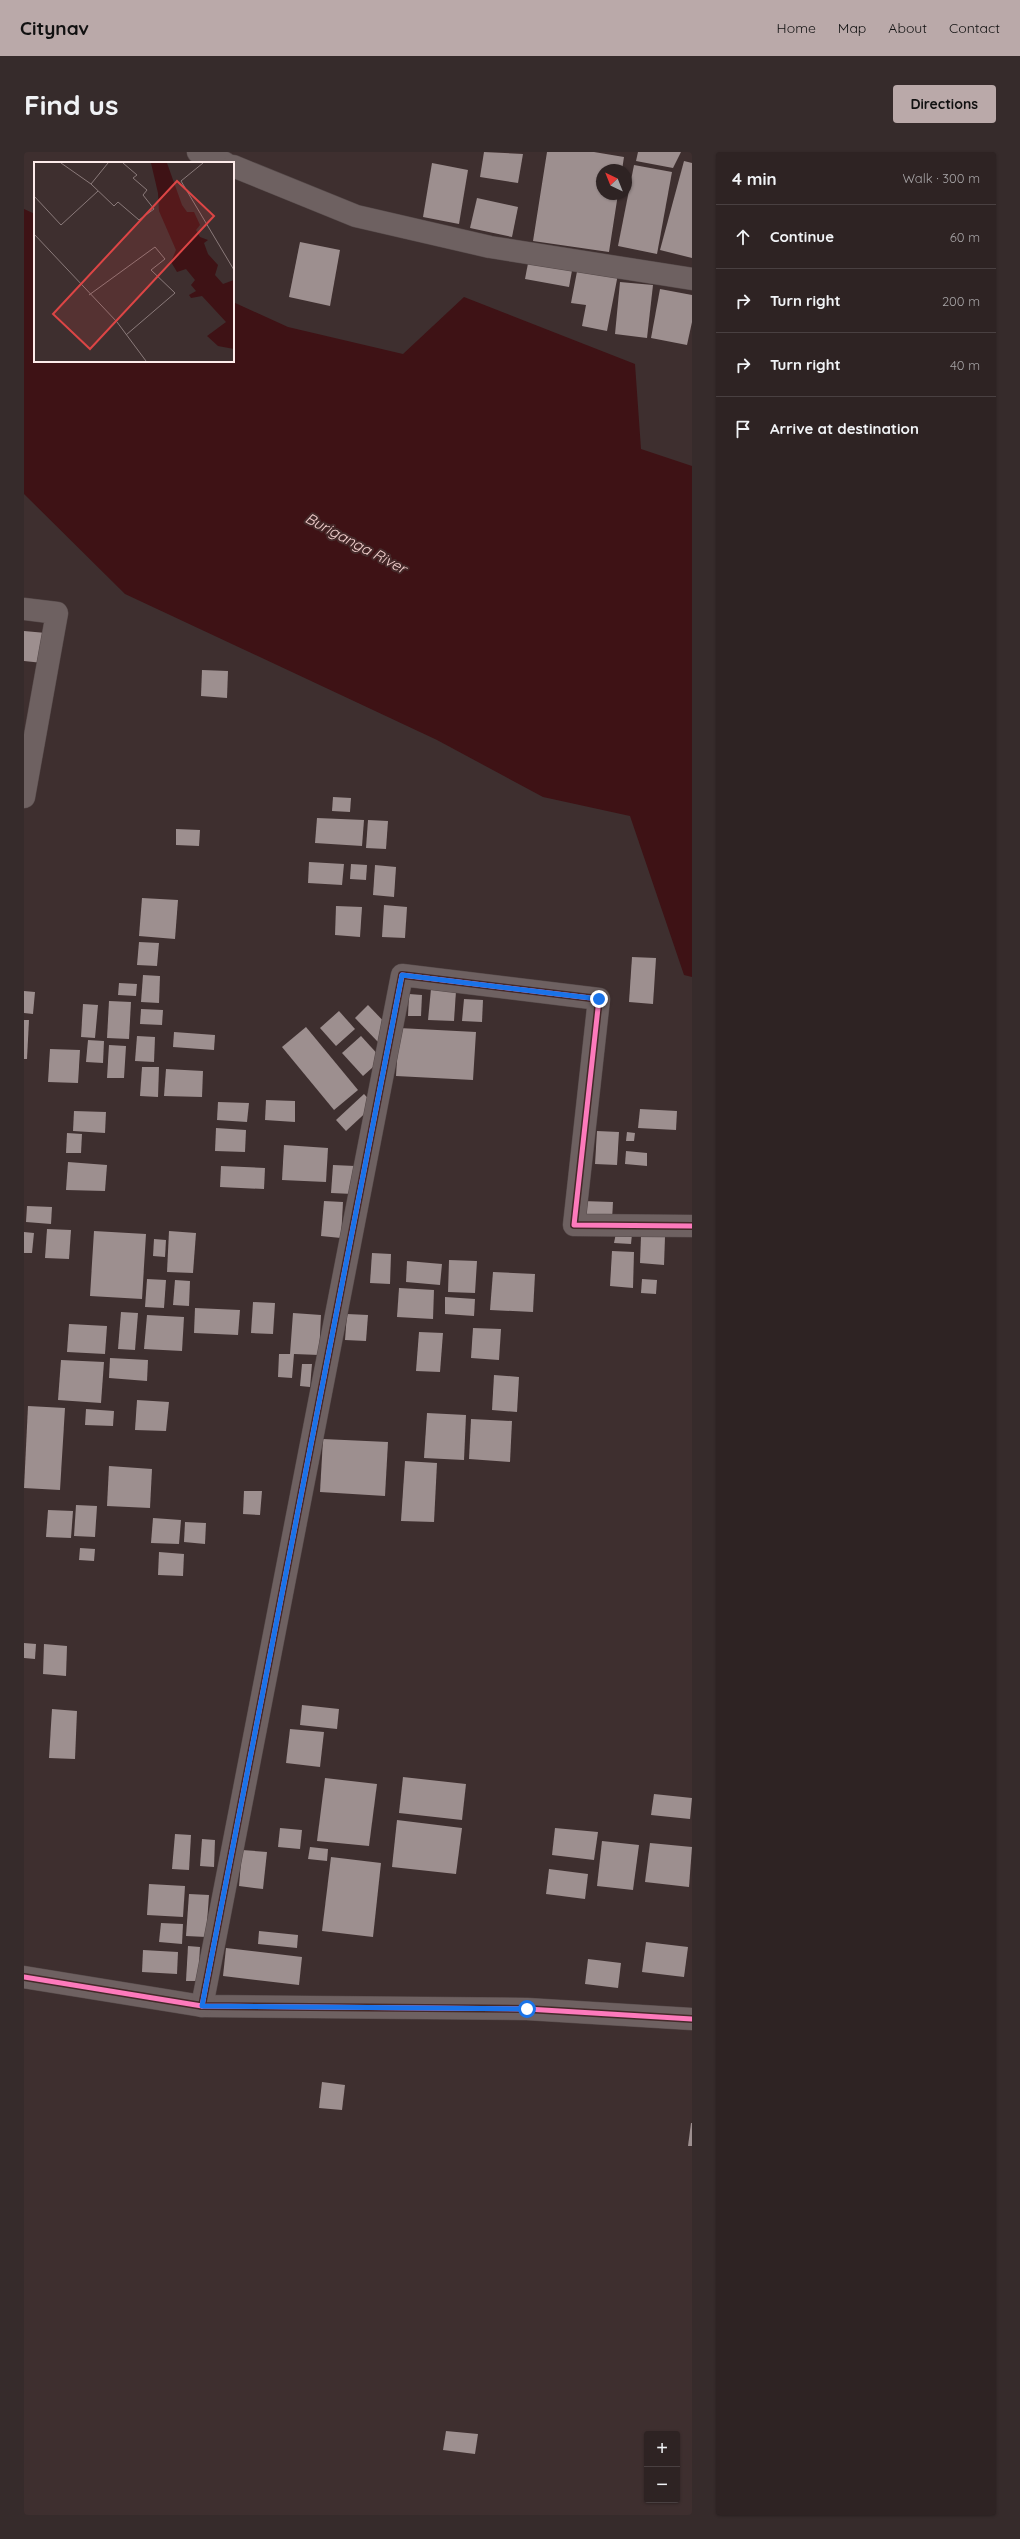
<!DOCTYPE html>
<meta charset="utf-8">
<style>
body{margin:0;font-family:Quicksand,sans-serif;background:#362b2b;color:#f1f3f6}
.controls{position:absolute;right:12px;bottom:12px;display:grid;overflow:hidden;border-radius:4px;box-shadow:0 1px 3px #0004}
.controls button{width:36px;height:36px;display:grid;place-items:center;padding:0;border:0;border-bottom:1px solid #494041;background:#2e2323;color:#f1f3f6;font:20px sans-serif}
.compass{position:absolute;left:572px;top:12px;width:36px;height:36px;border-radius:50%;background:#2e2323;box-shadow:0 1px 3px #0004;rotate:317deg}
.stop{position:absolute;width:12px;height:12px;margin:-9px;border:3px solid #1a73e8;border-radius:50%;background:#fff}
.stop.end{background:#1a73e8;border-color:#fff;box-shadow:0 1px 4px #0008}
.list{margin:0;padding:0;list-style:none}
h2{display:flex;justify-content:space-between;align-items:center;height:52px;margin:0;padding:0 16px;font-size:17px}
h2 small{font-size:13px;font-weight:400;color:#a7a4a6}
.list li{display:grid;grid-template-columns:26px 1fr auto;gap:12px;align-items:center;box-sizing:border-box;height:64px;padding:0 16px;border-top:1px solid #494041}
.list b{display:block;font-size:15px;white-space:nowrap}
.list em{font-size:13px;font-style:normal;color:#a7a4a6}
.icon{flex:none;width:22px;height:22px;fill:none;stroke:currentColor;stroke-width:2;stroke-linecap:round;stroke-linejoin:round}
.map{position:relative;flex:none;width:668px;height:2363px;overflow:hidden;border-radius:4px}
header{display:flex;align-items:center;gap:24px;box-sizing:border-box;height:56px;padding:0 20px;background:#baa9a9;color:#111}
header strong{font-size:19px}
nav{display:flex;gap:22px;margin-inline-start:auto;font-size:14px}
.intro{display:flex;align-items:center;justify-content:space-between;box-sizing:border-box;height:96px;padding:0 24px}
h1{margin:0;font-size:28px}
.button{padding:10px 18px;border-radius:4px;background:#baa9a9;color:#111;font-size:14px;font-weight:700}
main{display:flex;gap:24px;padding:0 24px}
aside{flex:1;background:#2e2323;border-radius:4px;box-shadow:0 1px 3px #0004}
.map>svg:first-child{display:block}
</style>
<header>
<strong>Citynav</strong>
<nav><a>Home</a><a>Map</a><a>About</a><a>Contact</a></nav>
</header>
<div class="intro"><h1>Find us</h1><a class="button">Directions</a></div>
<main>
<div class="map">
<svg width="668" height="2363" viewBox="0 0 668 2363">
<rect width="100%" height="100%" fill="#3e2f2f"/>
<path fill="#3e1215" d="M0,57L11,62V209H209V150L264,175L379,202L440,145L611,212L617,297L668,314V825L660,823L606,664L519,645L413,588L101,442L0,342Z"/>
<g fill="#9d8f8f">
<path d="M460,0L499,2L494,31L456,25Z"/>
<path d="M523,0H570L600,5L598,18H578V42H594L585,100L509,89Z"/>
<path d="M614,0H657L649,16L612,9Z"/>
<path d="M660,9L668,11V106L636,98Z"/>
<path d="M408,11L444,18L435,72L399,65Z"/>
<path d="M610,13L648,20L633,102L594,94Z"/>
<path d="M453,46L494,55L488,85L446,76Z"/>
<path d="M276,90L316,98L306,154L265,145Z"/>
<path d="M505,106L549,113L545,135L501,127Z"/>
<path d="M555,109L595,117L583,179L558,174L562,153L547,151Z"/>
<path d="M596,130L629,133L623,186L591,182Z"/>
<path d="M636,137L668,143V170L663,193L627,186Z"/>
<path d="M0,479L22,481L19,511L0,509Z"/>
<path d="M178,518L204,519L203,546L177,544Z"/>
<path d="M309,645L327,646L326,660L308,659Z"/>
<path d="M293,666L340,668L338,694L291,691Z"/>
<path d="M344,668L364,669L362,697L342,696Z"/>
<path d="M152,677L176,678L175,694L152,693Z"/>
<path d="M285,710L320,712L318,733L284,731Z"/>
<path d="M327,712L343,713L342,728L326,727Z"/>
<path d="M351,713L372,715L370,745L349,743Z"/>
<path d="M118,746L154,748L151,787L115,784Z"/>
<path d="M360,753L383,755L381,786L358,785Z"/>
<path d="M312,754L338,755L336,785L311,783Z"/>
<path d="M115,790L135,791L133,814L113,813Z"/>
<path d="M608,805L632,806L629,852L605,850Z"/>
<path d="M119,823L136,824L135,851L117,850Z"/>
<path d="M95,831L113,832L112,844L94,843Z"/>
<path d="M407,837L432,839L430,869L404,868Z"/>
<path d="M0,839L11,840L9,862L0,861Z"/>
<path d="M385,842L398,843L397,864H384Z"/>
<path d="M440,847L459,848L458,870L438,869Z"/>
<path d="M85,849L107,850L105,887L83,886Z"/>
<path d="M59,852L74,853L71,886L57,885Z"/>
<path d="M344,853L367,877L354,890L331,866Z"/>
<path d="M117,857L139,858L138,873L116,872Z"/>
<path d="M315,859L331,877L312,894L296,876Z"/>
<path d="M0,868H5L3,907H0Z"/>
<path d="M282,875L334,938L310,958L258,895Z"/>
<path d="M375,876L452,880L449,928L372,924Z"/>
<path d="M150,880L191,883L190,898L149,895Z"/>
<path d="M113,884L131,885L130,910L111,909Z"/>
<path d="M337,884L358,907L339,924L318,901Z"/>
<path d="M64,888L80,889L79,911L62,910Z"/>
<path d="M85,893L102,894L100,926H83Z"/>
<path d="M26,897L56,898L54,931L24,930Z"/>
<path d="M118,915H135L134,945L116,944Z"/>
<path d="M142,917L179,919L178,945L140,944Z"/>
<path d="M340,942L350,953L322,979L312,968Z"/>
<path d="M242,948L271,949V970L241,968Z"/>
<path d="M194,950L225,951L223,970L193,968Z"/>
<path d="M616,957L653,959L652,978L614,976Z"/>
<path d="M50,959L82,960L81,981L49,979Z"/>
<path d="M192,976L222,978L221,1000L191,999Z"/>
<path d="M573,979L595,980L593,1013L571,1012Z"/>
<path d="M603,980L611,981L610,989H602Z"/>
<path d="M43,981L58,982L57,1001H42Z"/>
<path d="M260,993L304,996L302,1030L258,1028Z"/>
<path d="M602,999L623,1001V1014L601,1012Z"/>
<path d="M44,1010L83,1013L81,1039L42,1038Z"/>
<path d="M309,1013L331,1014L329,1042L307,1041Z"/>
<path d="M197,1014L241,1016L240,1037L196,1035Z"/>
<path d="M300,1049L319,1050L317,1086L297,1084Z"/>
<path d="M558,1049L589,1050L588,1068L556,1066Z"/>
<path d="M3,1054L28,1055L27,1072L2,1070Z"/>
<path d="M23,1077L47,1078L45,1107L21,1106Z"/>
<path d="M70,1079L122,1082L118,1147L66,1144Z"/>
<path d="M145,1079L172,1081L169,1121L143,1120Z"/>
<path d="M0,1080L10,1081L8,1101H0Z"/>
<path d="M592,1081L608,1082L607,1092L590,1091Z"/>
<path d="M617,1084L641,1085L640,1113L616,1111Z"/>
<path d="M130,1087L142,1088L141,1105L129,1104Z"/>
<path d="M588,1099L610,1100L609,1136L586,1134Z"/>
<path d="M348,1101L367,1102L366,1132L346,1131Z"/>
<path d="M425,1108L453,1109L451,1141L424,1140Z"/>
<path d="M383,1109L418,1112L416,1133L382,1130Z"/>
<path d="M469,1120L511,1122L509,1160L466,1158Z"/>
<path d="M123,1127L142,1128L140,1156L121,1155Z"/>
<path d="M618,1127L633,1128L632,1142L617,1141Z"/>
<path d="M151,1128L166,1129L165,1154L149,1153Z"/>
<path d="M375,1136L410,1138L409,1167L373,1165Z"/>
<path d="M421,1145L451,1147L450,1164L421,1162Z"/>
<path d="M229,1150L251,1151L249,1182L227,1181Z"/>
<path d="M171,1156L216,1158L214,1183L170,1181Z"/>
<path d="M97,1160L114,1161L111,1198L94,1197Z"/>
<path d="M269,1161L297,1163L295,1203L270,1202L268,1226L254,1225L255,1202H266Z"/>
<path d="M323,1162L344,1163L342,1189L321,1188Z"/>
<path d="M123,1163L160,1165L158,1199L120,1197Z"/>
<path d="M45,1172L83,1174L81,1202L43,1200Z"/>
<path d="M449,1176L477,1177L475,1208L447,1206Z"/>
<path d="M395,1180L419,1181L416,1220L392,1219Z"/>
<path d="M86,1206L124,1208L123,1229L85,1226Z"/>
<path d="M37,1208L80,1210L77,1251L34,1248Z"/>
<path d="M278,1212H288L286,1235L276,1234Z"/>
<path d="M470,1223L495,1225L493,1260L468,1258Z"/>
<path d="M113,1248L145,1250L142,1279L111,1278Z"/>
<path d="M4,1254L41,1256L36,1338L0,1336Z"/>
<path d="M62,1257L90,1259L89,1274L61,1273Z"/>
<path d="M403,1261L442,1263L440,1308L400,1306Z"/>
<path d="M447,1267L488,1269L486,1310L445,1307Z"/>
<path d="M299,1287L364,1290L361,1344L296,1340Z"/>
<path d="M381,1309L413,1311L410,1370L377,1369Z"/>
<path d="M85,1314L128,1317L126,1356L83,1354Z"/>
<path d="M220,1339H238L236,1363L219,1362Z"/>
<path d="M52,1353L73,1354L71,1385L50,1384Z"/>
<path d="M24,1358L49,1359L47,1386L22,1385Z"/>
<path d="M129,1366L157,1368L155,1392L127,1391Z"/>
<path d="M161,1370L182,1371L181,1392L160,1390Z"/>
<path d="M56,1396L71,1397L70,1409L55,1408Z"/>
<path d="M135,1400L160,1402L159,1424L134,1423Z"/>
<path d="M0,1491L12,1492L11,1507L0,1506Z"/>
<path d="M20,1492L43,1494L42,1524L19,1522Z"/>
<path d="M278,1553L315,1557L313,1577L276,1573Z"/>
<path d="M28,1557L53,1559L51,1607L25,1606Z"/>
<path d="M266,1577L300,1580L296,1615L262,1611Z"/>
<path d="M379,1625L442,1632L438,1668L375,1661Z"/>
<path d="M301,1626L353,1632L345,1694L293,1689Z"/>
<path d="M630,1642L668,1646L666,1667L627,1663Z"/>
<path d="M373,1668L438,1676L432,1722L368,1715Z"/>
<path d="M256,1676L278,1678L276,1697L254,1695Z"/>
<path d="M531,1676L574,1680L570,1708L528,1703Z"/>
<path d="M151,1682L167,1683L165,1718L148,1717Z"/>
<path d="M178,1687L191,1688L190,1715L176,1714Z"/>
<path d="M578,1689L615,1693L609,1738L573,1734Z"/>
<path d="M626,1691L668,1695L665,1735L621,1730Z"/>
<path d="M286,1695L304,1697L303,1709L284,1707Z"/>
<path d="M218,1698L243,1700L239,1737L215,1734Z"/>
<path d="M307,1705L357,1711L349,1785L298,1779Z"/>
<path d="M525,1717L564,1722L561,1747L522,1742Z"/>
<path d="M125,1732L161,1734L159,1765L123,1763Z"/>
<path d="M165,1742L185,1743L182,1785L162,1784Z"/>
<path d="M137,1771L159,1772L158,1792L135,1790Z"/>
<path d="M235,1779L274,1783L273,1796L234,1792Z"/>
<path d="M622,1790L664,1795L660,1825L618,1820Z"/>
<path d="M164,1794L176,1795L174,1829H162Z"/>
<path d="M202,1796L278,1805L275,1833L199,1824Z"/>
<path d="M119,1798L154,1800L153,1822L118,1820Z"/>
<path d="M564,1807L597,1811L594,1836L561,1832Z"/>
<path d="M298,1930L321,1933L318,1958L295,1956Z"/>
<path d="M667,1971H668V1994H664Z"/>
<path d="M422,2279L454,2282L451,2302L419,2298Z"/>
</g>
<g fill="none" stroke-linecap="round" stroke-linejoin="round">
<defs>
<g id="minor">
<path d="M174,0L201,11"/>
<path d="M209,14L332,64L466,95L668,127"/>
<path d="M0,457L33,461L0,645"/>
<path d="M0,1825L178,1854L503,1857L668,1867"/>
<path d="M178,1854L378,823L575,847L550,1073L668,1074"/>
</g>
</defs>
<use href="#minor" stroke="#574b4b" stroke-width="23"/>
<use href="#minor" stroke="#6e6161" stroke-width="22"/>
<defs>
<g id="cycleway">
<path d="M0,1825L178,1854L503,1857L668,1867"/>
<path d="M178,1854L378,823L575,847L550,1073L668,1074"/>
</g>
</defs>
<use href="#cycleway" stroke="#442929" stroke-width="8"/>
<use href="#cycleway" stroke="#fd7abc" stroke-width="5"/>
</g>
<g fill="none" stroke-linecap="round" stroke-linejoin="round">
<path stroke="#1a73e8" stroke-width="5" d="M503,1857L178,1854L378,823L575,847"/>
</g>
<g text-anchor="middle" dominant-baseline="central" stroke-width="4" stroke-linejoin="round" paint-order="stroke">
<g font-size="15" font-style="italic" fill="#f6d2d0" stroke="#442929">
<text transform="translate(332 391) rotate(28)">Buriganga River</text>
</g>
</g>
<g transform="translate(10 10)">
<rect width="200" height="200" fill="#3e2f2f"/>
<path d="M117,1H133L148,43L153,50H160L166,63L162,68L166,75L174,78L170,81L174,92L184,103L181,113L189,122L200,118V187L184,184L173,174L192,160L168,134L157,136L155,133L162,129L157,123L161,118L152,107L143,110L137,100L142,88L125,49L124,31Z" fill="#3e1215"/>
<path fill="none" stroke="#8a7a7a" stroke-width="1" d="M27,1L57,22L74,1M169,1L147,19L200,108M57,22L80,44L84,40L105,58L120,47L109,33L113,28L99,16L103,13L89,1M0,34L27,63L64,29M0,72L83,160L112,199M55,133L121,85L131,97L117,108L141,131L92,173"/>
<path fill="#dc4545" fill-opacity="0.15" stroke="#dc4545" stroke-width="2" d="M143,19L180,54L56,187L19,152Z"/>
<rect width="200" height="200" fill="none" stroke="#fdebea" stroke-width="2"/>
</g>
</svg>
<div class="controls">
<button>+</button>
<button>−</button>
</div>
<svg class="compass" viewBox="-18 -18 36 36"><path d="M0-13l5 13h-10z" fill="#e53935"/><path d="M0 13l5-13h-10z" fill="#a7a4a6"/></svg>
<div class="stop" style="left:503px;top:1857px"></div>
<div class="stop end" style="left:575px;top:847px"></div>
</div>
<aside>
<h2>4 min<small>Walk · 300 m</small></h2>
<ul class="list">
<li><svg class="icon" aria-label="ahead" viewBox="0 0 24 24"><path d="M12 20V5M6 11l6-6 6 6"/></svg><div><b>Continue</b></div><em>60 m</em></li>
<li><svg class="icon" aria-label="right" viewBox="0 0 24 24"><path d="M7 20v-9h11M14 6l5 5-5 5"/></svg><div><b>Turn right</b></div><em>200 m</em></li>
<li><svg class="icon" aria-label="right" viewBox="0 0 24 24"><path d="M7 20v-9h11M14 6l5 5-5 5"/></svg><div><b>Turn right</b></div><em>40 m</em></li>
<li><svg class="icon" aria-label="arrive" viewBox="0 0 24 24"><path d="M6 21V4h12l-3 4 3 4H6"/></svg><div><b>Arrive at destination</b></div></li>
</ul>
</aside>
</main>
